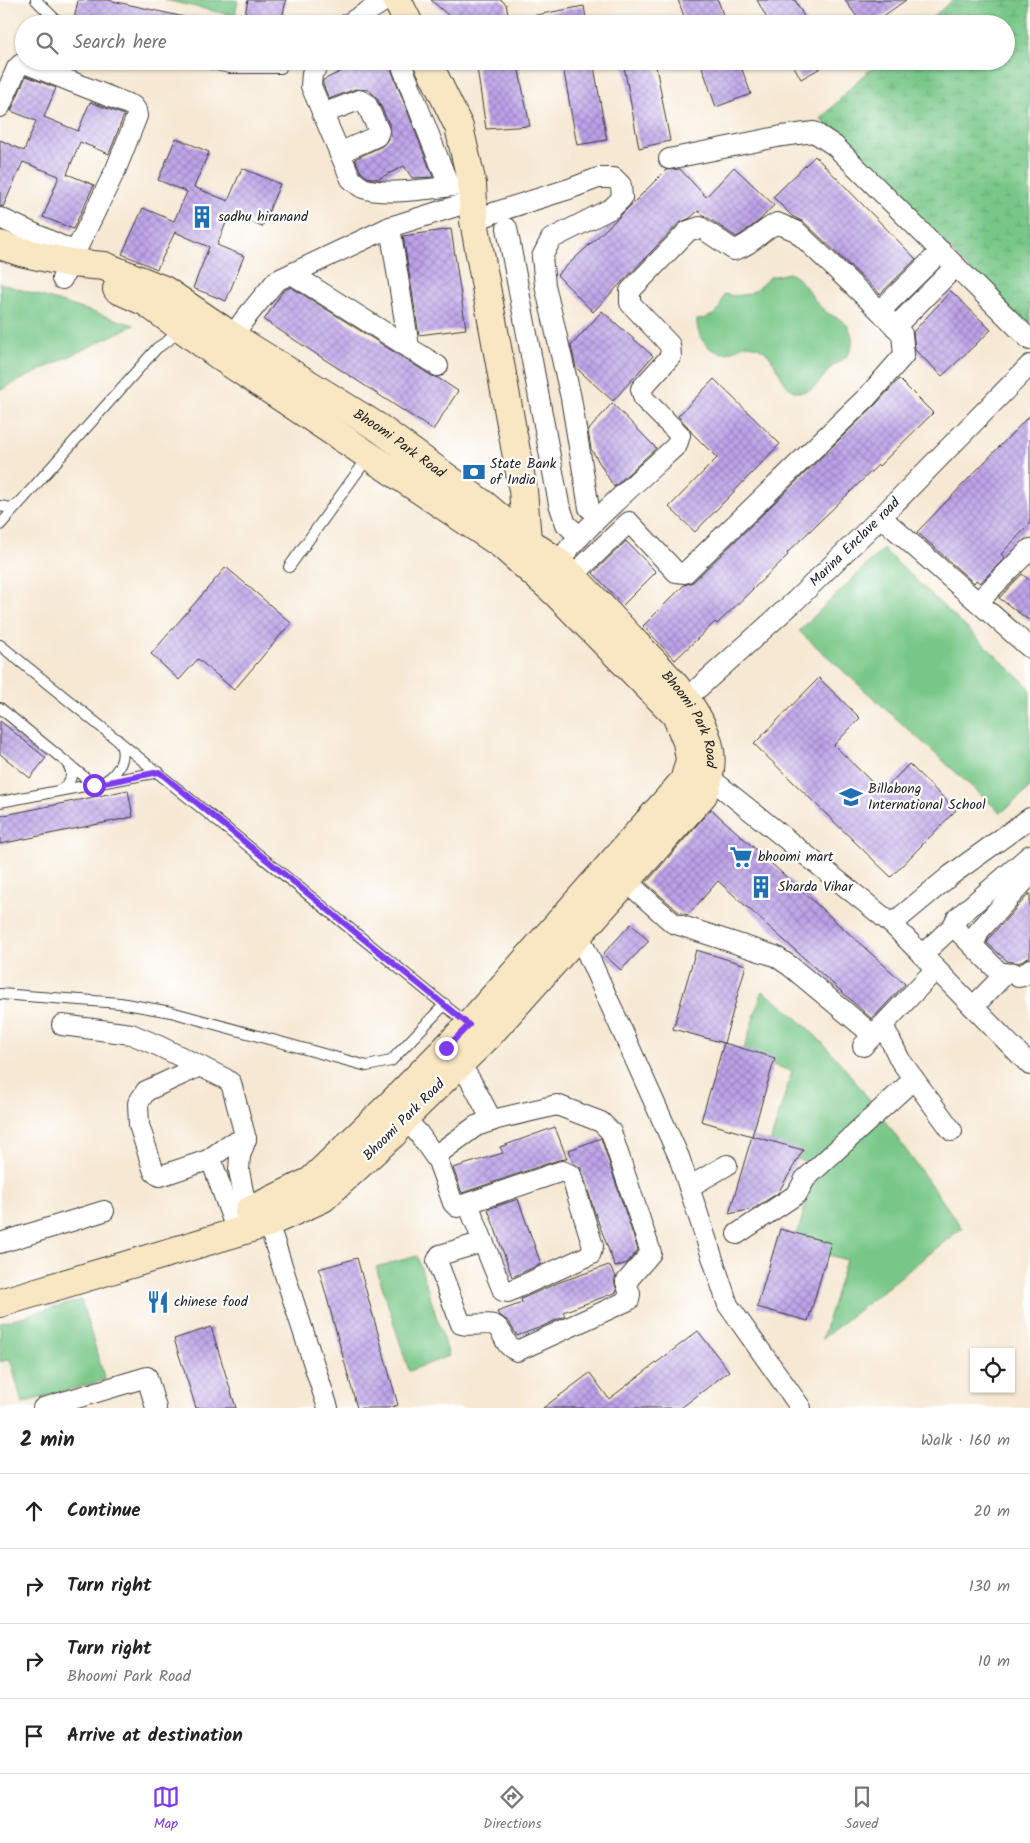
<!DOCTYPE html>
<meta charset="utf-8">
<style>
body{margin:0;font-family:Kalam,sans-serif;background:#f6f6f6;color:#222}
.controls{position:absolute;right:15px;bottom:15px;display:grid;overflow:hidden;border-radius:0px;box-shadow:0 1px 4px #0004}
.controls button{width:45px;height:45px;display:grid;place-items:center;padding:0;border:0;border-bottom:1px solid #e0e0e0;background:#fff;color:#222;font:25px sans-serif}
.stop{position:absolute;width:15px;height:15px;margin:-11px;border:4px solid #7c3aed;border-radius:50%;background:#fff}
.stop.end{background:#7c3aed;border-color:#fff;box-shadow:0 1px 5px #0008}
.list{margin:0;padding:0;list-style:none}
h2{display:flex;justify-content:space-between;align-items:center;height:65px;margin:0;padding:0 20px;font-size:21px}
h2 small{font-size:16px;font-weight:400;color:#767676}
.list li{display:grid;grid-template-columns:32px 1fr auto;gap:15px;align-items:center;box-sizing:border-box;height:75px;padding:0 20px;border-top:1px solid #e0e0e0}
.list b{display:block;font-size:19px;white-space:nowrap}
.list p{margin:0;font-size:16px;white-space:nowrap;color:#767676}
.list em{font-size:16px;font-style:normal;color:#767676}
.icon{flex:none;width:28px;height:28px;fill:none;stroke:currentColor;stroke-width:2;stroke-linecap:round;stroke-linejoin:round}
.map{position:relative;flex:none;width:1030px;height:1408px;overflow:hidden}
.search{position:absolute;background:#fff;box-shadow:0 1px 4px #0004;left:15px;right:15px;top:15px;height:55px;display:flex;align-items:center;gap:12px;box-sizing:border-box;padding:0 18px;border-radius:28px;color:#767676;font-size:19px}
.sheet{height:365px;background:#fff}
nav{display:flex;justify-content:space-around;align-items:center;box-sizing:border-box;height:70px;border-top:1px solid #e0e0e0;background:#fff;font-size:14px;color:#767676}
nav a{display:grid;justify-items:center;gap:2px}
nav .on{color:#7c3aed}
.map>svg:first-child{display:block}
</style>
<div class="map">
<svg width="1030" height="1408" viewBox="0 0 1030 1408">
<defs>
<pattern id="wetland-marsh" width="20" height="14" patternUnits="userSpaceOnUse" patternTransform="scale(1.25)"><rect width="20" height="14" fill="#78c788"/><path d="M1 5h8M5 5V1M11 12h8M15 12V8" fill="none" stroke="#67aa75"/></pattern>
<pattern id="building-cross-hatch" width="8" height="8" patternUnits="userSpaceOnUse" patternTransform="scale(1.25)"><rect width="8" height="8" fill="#bca2e9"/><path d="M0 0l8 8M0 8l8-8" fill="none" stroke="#9883bc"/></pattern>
</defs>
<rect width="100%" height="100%" fill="#fff"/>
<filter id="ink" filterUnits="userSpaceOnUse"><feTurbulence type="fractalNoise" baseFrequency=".02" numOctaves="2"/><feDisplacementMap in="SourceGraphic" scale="10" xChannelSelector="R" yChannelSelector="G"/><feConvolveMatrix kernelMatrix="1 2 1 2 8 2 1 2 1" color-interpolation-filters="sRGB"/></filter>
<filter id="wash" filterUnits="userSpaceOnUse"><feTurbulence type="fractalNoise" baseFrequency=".0096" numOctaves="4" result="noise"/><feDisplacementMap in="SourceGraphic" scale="20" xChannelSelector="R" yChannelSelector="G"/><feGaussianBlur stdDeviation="1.12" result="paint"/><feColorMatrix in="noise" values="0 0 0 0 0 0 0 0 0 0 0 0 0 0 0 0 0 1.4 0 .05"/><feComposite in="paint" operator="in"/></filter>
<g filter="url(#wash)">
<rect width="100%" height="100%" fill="#f6e8d3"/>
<g fill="#78c788" stroke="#4a7252">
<path d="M165,0H238L235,16Z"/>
<path d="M789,273C806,280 811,300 825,311C832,317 840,317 847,325C851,331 853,337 852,343C850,361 837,360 828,371C820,381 814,392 799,392C778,391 779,351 754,346C738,342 737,352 726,353C708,354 696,335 697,320C716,316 719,313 724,294L735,296L748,294L757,289L770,277Z"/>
<path d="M0,283L134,325L0,390Z"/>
<path d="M883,549L1030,688V788L1001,813L799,631Z"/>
<path d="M762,991C816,1027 855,1079 893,1132C916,1164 939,1196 962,1228L822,1339L846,1260L794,1245L817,1165L768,1150L792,1071L742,1056Z"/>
<path d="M417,1256L449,1356L409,1371L376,1267Z"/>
<path d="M81,1300L105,1380L22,1403L10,1359L0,1362V1323Z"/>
</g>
<path fill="url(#wetland-marsh)" stroke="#4a7252" d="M953,0H1030V331L821,119L857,81L880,61H1006V24H924Z"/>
<g id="blocks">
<g fill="url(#building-cross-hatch)">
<path d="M78,0H108L184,17L183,24H73Z"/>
<path d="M248,0H286L281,24H243Z"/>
<path d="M431,0H501L506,4L510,24H458Z"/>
<path d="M678,0H718L726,24H687Z"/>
<path d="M757,0H795L808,24H770Z"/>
<path d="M845,0H906L872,24H862Z"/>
<path d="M584,6L587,24H532L531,16Z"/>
<path d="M363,61H388L433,177L412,178L404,166L378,179L367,177L361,172L355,159L382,146L391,136L390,126L377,98L369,90L355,89L329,99L323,84V80Z"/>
<path d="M476,61H517L530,126L486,129Z"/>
<path d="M562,61H593L607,140L577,145Z"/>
<path d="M623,61H655L670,141L639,148Z"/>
<path d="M700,61H739L751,94L716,107Z"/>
<path d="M791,61H833L801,79Z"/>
<path d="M26,76L56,88L44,117L78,131L90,102L124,115L109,154L80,142L67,174L94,185L73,229L43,217L59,176L23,162L3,207L0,206V140L24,151L36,121L11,111Z"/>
<path d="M176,138L209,152L194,187L228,201L242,168L280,184L262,227L230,213L217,245L244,256L226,301L193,288L209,247L175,232L157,269L122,254L143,208L174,221L187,192L158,180Z"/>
<path d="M815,156L916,259L880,294L804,222L792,216L773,197Z"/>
<path d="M734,167L774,205L760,220L740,235L736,237L698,211L690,218L679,223L593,312L557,275L620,216L666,170L680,169L706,197Z"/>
<path d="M451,229L466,329L419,335L403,236Z"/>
<path d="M291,287L432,376L438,378L458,391L433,430L264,320L283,291Z"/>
<path d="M951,291L991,330L942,376L915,350L913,332Z"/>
<path d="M602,311L653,356L613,401L576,368L571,346Z"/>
<path d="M714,379L780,444L695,532L669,507L717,458L692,433L688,427L678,416Z"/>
<path d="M899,379L933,413L879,466L878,465L787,553L788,555L717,624L715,622L675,660L643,626L684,585L693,582L876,404Z"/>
<path d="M612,403L656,448L614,487L591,449L588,431Z"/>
<path d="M1030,415V524L1001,554L1005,558L980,583L976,580L974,583L917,532Z"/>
<path d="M626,541L656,572L623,605L593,573Z"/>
<path d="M226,567L291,623L234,690L198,659L179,680L151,654Z"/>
<path d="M1022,574L1030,581V621L999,598Z"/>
<path d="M819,678L860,718L834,745L882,792L909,764L956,810L891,877L754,744Z"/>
<path d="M0,721L46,758L30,778L0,754Z"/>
<path d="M128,790L133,817L0,844V816Z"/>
<path d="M711,809L905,984L872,1019L718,881L688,915L679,912L646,883Z"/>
<path d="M1030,893V957L1026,958L1019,963L1007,961L987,943L989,938Z"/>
<path d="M631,924L649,941L621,970L603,954Z"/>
<path d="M696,950L746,965L724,1043L673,1029Z"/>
<path d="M724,1043L775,1058L752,1136L701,1121Z"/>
<path d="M555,1127L567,1159L558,1160L462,1193L453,1168L503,1153L500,1147Z"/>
<path d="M752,1136L803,1150L778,1193L753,1209L729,1214Z"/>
<path d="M601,1138L638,1250L627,1263L615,1267L595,1213L582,1171L580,1167L574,1164L569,1150Z"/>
<path d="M518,1199L541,1264L512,1277L488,1209Z"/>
<path d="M780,1229L831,1243L808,1321L757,1307Z"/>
<path d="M357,1258L398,1405L388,1408H357L319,1269Z"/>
<path d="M609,1265L616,1276L614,1280L617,1292L563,1312L565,1316L541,1327L517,1336L509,1322L498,1314L497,1312L522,1303L521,1299L560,1282Z"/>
<path d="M211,1327L236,1408H196L174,1339Z"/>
<path d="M698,1331L729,1371L681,1408H543L590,1373L609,1399Z"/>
</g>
</g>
</g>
<g filter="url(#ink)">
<use href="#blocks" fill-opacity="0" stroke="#3d3b37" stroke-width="1"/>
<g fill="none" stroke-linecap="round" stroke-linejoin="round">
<defs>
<g id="lane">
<path d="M36,0L60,24"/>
<path d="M198,61L230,68H281"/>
<path d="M0,506L11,508L18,504"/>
<path d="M0,525L157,348L169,340L179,328"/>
<path d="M289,567L369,456"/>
<path d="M0,645L469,1025"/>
<path d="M0,708L94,785"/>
<path d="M104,782C119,773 129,755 118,740"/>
<path d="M60,790C71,783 75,774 67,763"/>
<path d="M0,802L159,772"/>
<path d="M0,994L120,1003L171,1012L367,1066L391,1061L445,1004"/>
</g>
<g id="street">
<path d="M348,24L386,0"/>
<path d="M322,61L312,73L311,86L351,179C355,182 359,186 363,188C386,197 446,186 472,184"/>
<path d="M400,61L449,186"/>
<path d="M0,107L17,68L21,64H27L133,106L136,110L137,116L116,169L62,279"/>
<path d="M322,114L359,100L366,103L379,131L377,136L339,153"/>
<path d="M669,159L782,136L814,132L835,146L1030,340"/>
<path d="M0,218L75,252"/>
<path d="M474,221L496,212L569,189L598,178H614L621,185L622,198L612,208L551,239L542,257L545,285L571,398L589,508"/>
<path d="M390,227L409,347"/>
<path d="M507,228L559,504L566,524L580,537"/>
<path d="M292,274L438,366"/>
<path d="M880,311L941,251"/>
<path d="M895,327L956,266"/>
<path d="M226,349L243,321L276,281L390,227L463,204L474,203"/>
<path d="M881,517L1030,648"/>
<path d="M549,573C558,564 564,555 571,546C604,510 641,478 677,445L680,435L644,399L641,389L671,356L670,345L630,303V291L688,231L700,227L734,250C752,245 759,232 777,223L796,231L880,311L902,334L904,355L868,396L685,573L676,572L629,522L562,586"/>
<path d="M978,602L1030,549"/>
<path id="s1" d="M676,708L795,601L881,517L1030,365"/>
<path d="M700,770L892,924L1030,1065"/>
<path d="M626,881L673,923L775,956L790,966L873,1035"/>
<path d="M574,924L679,1157L728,1305L801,1408"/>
<path d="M892,924L951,875L1030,818"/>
<path d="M977,937L978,932L1030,875"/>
<path d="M922,955L953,926"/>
<path d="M1014,973L1018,977L1023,976L1030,969"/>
<path d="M1003,976L953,926L957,918L1030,855"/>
<path d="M973,1007L1006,973"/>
<path d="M62,1025L131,1034L159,1046L224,1078L231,1083L246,1139L240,1156L239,1170L243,1192L252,1223"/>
<path d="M883,1025L900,1060L952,1131"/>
<path d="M863,1046L936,969"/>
<path d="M452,1054C469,1074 480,1098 492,1121"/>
<path d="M200,1066L146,1091L138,1103L139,1125L154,1172L160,1176L208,1160L213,1165L237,1232"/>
<path d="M395,1108L419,1134L438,1161L453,1203L457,1207L562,1171L571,1175L593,1246L590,1255L508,1292L503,1291L468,1204"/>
<path d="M435,1156L476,1126L497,1119L557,1105L601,1122L611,1132L651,1253L626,1282L630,1294L629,1300L517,1351C502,1344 506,1335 497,1327C490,1321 471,1327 461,1324L437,1261L440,1255L483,1242"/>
<path d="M208,1160L230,1144L246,1139"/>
<path d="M689,1187L727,1165"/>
<path d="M264,1210L328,1408"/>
<path d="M737,1234L797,1194L805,1179L914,1079"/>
<path d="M0,1243L104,1211"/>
<path d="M43,1408L147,1377L156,1408"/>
</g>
<g id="secondary">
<path d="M397,0L409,24"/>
<path d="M427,61L459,127L472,184L474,221L523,490L528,553"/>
<path id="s2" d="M0,245L21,252L70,263L104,266L164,290L233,337L379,428L483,504L528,542L559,563L573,577C594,599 615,621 636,644C664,673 699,706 709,746C713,762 709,780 703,795L486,1038L404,1118L393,1134L323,1198L268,1223L0,1303"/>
<path d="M117,289L146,302L221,357L501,544L555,592L676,715L687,742L690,760L684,781L469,1025L391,1104L311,1181L249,1211"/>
</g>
</defs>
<use href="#lane" stroke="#3d3b37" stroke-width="12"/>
<use href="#street" stroke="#3d3b37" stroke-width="22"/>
<use href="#secondary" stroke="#3d3b37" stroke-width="30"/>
<use href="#lane" stroke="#fff" stroke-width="10"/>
<use href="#street" stroke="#fff" stroke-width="20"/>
<use href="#secondary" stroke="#f9e7c3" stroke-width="28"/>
</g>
</g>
<g fill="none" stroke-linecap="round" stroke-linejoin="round" filter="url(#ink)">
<path stroke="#7c3aed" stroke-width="6" d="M94,785L159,772L469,1025L446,1048"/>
</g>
<defs>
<symbol id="building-bare" viewBox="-9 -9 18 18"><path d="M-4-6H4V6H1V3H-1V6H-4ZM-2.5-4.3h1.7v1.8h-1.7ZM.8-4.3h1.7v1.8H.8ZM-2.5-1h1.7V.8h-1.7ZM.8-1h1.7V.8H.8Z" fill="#1f6fb2" stroke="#fff" stroke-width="2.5" paint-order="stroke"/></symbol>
<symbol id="bank-bare" viewBox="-9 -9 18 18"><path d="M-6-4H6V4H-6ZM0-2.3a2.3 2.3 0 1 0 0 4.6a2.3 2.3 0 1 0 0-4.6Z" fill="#1f6fb2" stroke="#fff" stroke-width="2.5" paint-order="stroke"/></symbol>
<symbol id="school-bare" viewBox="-9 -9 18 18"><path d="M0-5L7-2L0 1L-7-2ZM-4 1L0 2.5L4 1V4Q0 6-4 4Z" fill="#1f6fb2" stroke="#fff" stroke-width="2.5" paint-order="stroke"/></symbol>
<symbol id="supermarket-bare" viewBox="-9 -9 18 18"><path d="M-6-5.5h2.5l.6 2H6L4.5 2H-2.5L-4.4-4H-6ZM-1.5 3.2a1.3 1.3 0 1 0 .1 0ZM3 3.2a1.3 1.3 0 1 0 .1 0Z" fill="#1f6fb2" stroke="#fff" stroke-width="2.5" paint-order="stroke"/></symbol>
<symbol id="restaurant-bare" viewBox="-9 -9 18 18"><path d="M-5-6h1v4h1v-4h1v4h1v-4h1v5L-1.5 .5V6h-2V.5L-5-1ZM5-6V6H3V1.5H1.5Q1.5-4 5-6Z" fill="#1f6fb2" stroke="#fff" stroke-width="2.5" paint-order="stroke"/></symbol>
</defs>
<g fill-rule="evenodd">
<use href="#building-bare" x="186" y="201" width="32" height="32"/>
<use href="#bank-bare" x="458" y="456" width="32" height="32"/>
<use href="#school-bare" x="835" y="781" width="32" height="32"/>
<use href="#supermarket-bare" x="725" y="841" width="32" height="32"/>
<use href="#building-bare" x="745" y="871" width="32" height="32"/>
<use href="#restaurant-bare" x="142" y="1286" width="32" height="32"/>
</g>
<g text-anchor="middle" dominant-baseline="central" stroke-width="4.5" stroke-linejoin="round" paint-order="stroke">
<g font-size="14" fill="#1c1c1c" stroke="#fff" text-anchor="start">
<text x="218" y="217">sadhu hiranand</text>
<text x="490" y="464">State Bank<tspan x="490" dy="16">of India</tspan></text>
<text x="868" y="789">Billabong<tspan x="868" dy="16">International School</tspan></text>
<text x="758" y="857">bhoomi mart</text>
<text x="778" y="887">Sharda Vihar</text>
<text x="174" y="1302">chinese food</text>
</g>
<g font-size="14" fill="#1c1c1c" stroke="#fff">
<text stroke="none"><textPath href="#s2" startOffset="452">Bhoomi Park Road</textPath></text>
<text stroke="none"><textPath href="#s1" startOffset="244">Marina Enclave road</textPath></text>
<text stroke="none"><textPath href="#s2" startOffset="858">Bhoomi Park Road</textPath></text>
<text transform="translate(404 1120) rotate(-45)">Bhoomi Park Road</text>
</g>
</g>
</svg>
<div class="controls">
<button><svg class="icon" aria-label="locate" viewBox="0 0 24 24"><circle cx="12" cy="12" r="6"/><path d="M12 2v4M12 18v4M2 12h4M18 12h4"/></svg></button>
</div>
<div class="stop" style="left:94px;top:785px"></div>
<div class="stop end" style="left:446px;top:1048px"></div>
<div class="search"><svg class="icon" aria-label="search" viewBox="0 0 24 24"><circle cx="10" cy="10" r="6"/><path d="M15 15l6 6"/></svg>Search here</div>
</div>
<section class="sheet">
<h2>2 min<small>Walk · 160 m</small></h2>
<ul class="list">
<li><svg class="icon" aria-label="ahead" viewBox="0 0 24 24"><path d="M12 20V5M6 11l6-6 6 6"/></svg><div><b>Continue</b></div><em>20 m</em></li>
<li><svg class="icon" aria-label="right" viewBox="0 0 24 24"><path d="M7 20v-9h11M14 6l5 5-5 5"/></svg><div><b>Turn right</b></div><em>130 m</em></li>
<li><svg class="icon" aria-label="right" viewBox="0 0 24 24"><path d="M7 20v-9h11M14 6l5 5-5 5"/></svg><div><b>Turn right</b><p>Bhoomi Park Road</p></div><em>10 m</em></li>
<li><svg class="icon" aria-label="arrive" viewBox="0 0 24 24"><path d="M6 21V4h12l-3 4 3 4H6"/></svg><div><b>Arrive at destination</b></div></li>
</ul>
</section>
<nav>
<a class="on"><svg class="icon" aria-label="map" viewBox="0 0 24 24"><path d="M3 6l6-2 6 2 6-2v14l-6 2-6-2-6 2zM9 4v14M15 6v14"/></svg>Map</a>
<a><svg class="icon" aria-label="directions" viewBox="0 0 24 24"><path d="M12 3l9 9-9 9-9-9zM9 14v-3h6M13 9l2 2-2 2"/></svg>Directions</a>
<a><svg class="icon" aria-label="saved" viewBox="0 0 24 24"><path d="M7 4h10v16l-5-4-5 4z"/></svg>Saved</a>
</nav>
